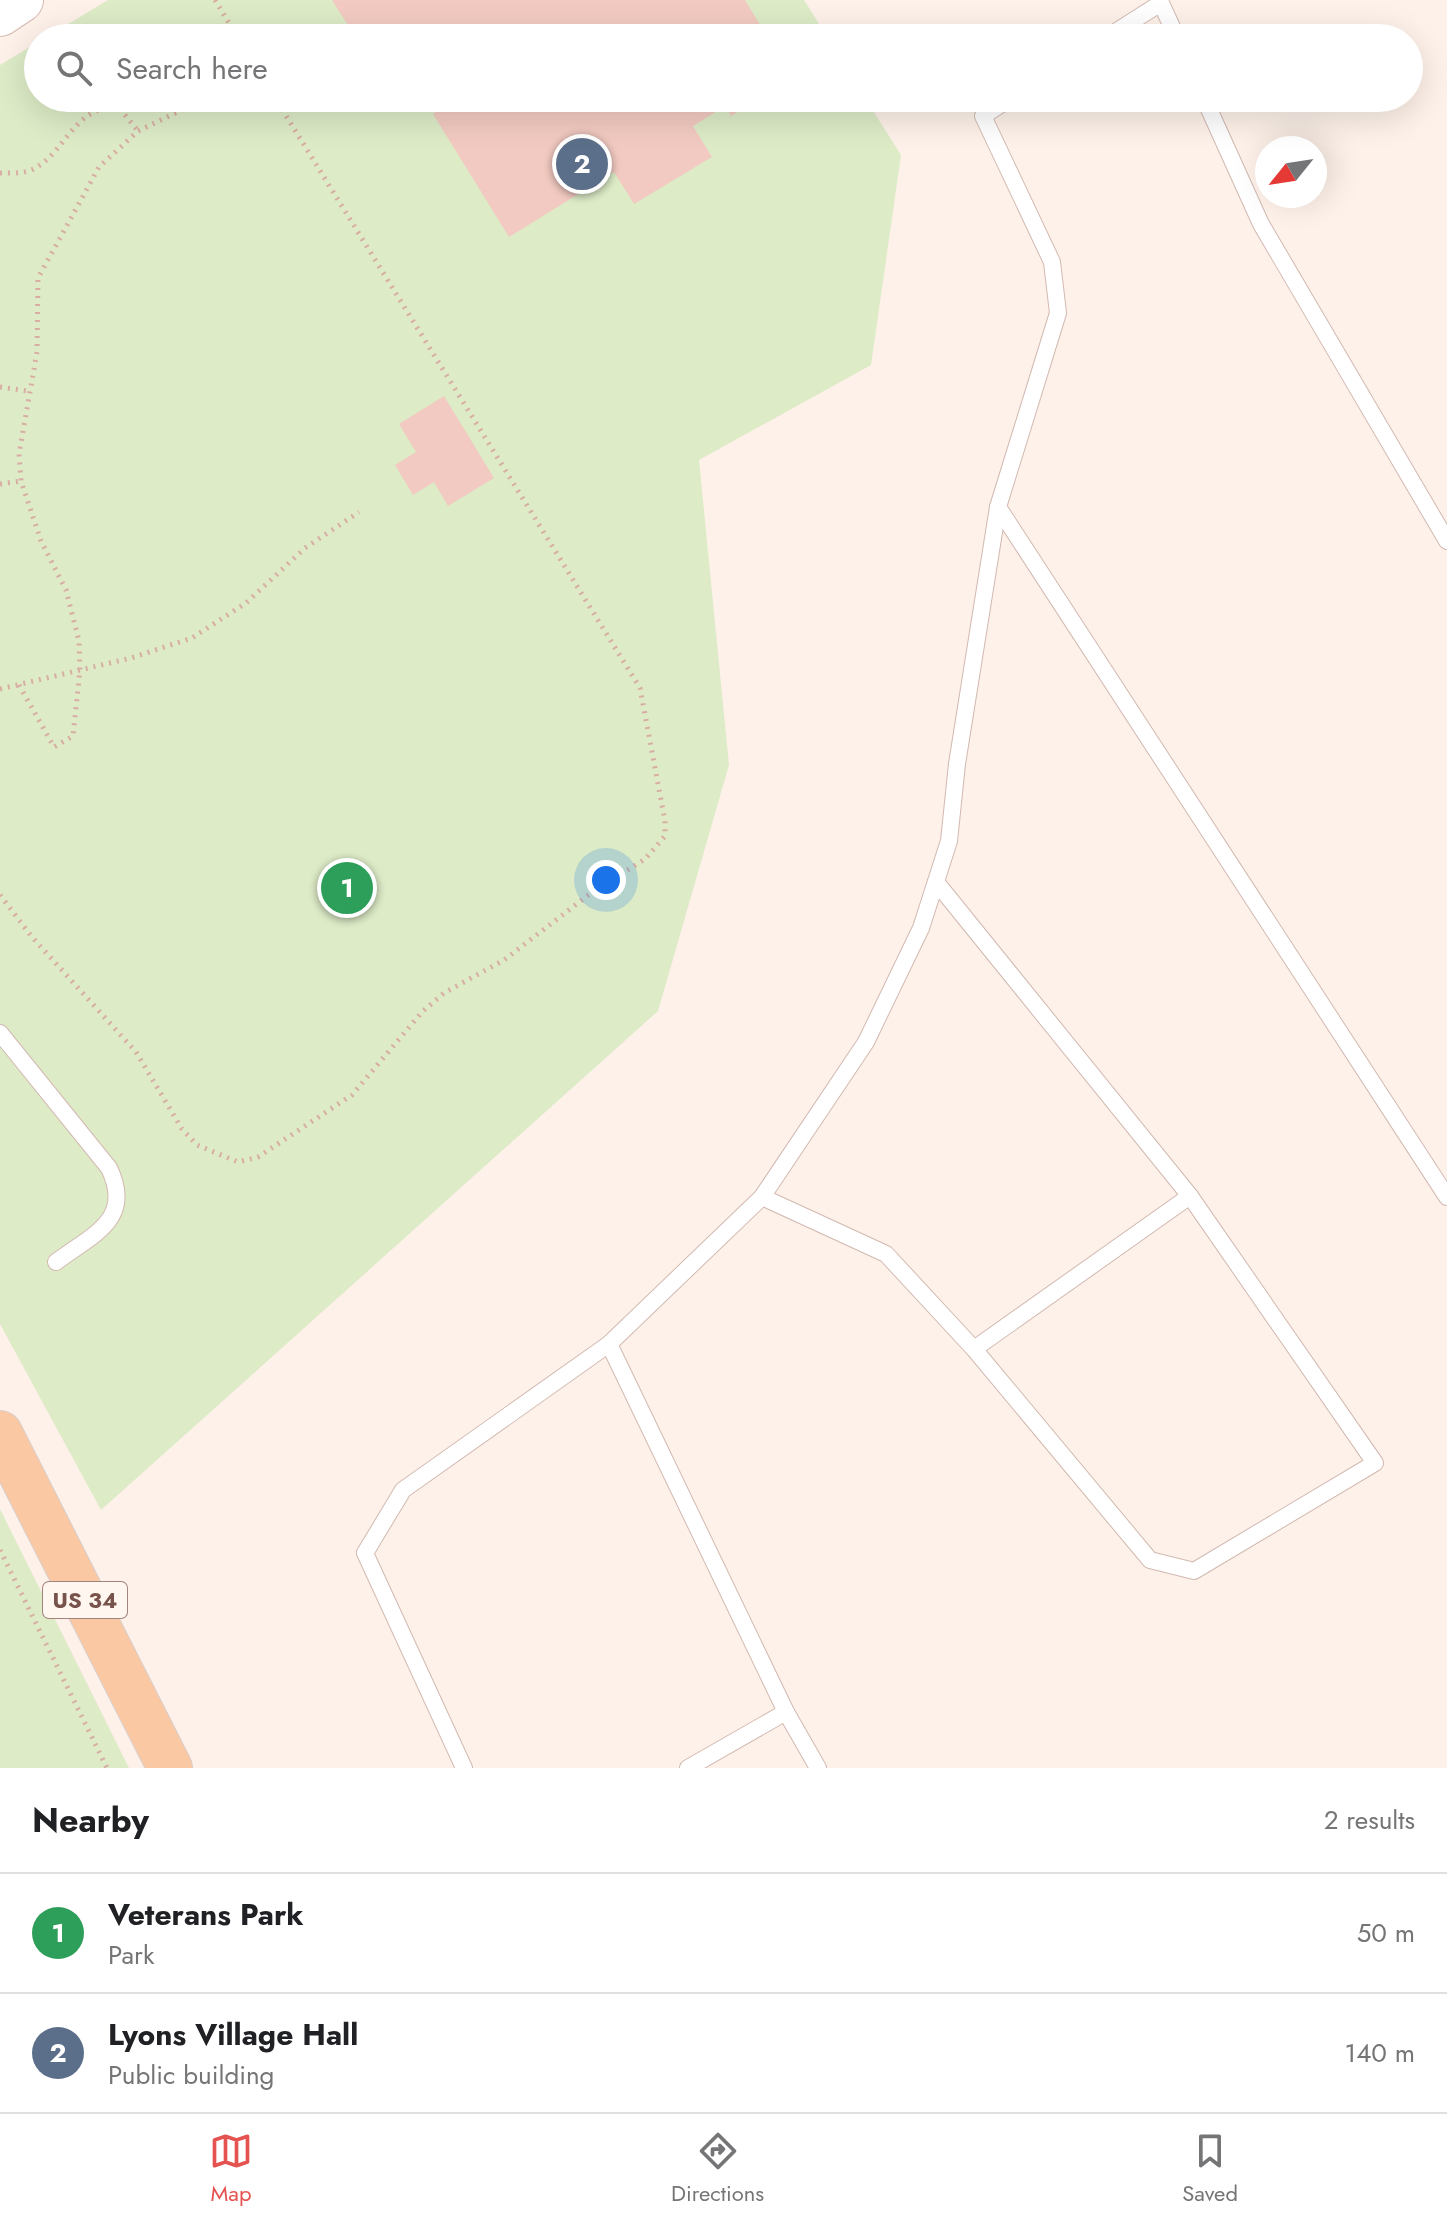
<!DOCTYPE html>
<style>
body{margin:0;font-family:Jost,sans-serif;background:#f2f2f2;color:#202124}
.compass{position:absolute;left:1255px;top:136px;width:72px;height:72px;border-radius:50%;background:#fff;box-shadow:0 8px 32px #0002;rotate:240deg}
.you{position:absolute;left:606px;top:880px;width:28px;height:28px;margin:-20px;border:6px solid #fff;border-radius:50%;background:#1a73e8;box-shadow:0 0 0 12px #1a73e833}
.badge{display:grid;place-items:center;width:52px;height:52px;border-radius:50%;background:#e55350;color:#fff;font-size:26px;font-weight:700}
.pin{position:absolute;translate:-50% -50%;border:4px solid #fff;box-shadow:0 2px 8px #0006}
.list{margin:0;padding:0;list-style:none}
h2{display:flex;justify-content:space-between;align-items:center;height:104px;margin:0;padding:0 32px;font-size:34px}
h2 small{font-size:26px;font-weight:400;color:#757577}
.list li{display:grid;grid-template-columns:52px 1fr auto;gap:24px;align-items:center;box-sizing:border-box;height:120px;padding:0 32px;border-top:2px solid #e0e0e0}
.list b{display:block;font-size:30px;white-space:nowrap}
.list p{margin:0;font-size:26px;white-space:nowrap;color:#757577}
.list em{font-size:26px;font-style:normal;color:#757577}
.icon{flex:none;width:44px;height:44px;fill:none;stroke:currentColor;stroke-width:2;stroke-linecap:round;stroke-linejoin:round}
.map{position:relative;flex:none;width:1447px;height:1768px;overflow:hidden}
.search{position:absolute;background:#fff;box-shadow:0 8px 32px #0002;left:24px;right:24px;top:24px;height:88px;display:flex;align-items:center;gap:20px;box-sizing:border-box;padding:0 28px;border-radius:44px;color:#757577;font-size:30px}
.sheet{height:344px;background:#fff}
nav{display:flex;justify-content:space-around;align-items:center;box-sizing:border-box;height:112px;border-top:2px solid #e0e0e0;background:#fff;font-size:22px;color:#757577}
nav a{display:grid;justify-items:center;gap:4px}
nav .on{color:#e55350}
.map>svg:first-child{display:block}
</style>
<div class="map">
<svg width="1447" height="1768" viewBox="0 0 1447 1768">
<rect width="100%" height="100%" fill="#fdf1e9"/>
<g fill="#ddebc7">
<path d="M108,0H804L828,38H45Z"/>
<path d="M38,42V98H865L901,155L871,365L699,460L729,765L658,1011L101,1510L0,1324V65Z"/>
<path d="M0,1509L129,1768H0Z"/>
</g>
<g fill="#f2cac1">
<path d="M332,0H745L768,38H356Z"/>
<path d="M439,98H760L731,116L725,106L693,126L712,157L634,204L614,172L509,237L433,114L445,106Z"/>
<path d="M444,396L494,478L448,506L434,482L413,495L395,465L416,452L399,424Z"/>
</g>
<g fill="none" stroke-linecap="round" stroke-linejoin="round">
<defs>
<g id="lane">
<path d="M1106,38L1161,3L1177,38"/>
<path d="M1204,98L1261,224L1447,541"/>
<path d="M998,507L1447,1197"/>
<path d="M936,882L1190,1196"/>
<path d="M0,1033L109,1168C134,1220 93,1234 56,1262"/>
<path d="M762,1197L886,1254L974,1349L1150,1560L1194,1571L1375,1463L1190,1196L974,1349"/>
<path d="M609,1344L786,1712L688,1768"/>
<path d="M786,1712L818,1768"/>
<path d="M464,1768L365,1553L403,1490L609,1344L762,1197L866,1042L921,928L949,841L957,764L998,507L1058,313L1052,262L983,116L1011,98"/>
</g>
<path id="secondary" d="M0,14L21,0"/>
<path id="primary" d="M0,1433L170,1768"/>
</defs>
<use href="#lane" stroke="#d2b9b1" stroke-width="18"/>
<use href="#secondary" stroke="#d7bab1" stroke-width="46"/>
<use href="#primary" stroke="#d9cfcd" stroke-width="46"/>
<g stroke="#d8ada3" stroke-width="5" stroke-dasharray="2 6" stroke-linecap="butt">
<path d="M215,0L238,38"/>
<path d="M0,173C10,173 21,174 31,170C65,156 75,101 120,109L138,131"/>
<path d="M0,387L28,391"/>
<path d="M0,484L21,481"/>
<path d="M19,685L54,747L73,736L80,670L79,641L66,590L41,541L21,481L19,454L37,352L38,278L99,167L138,131L207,98"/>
<path d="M0,689L131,658L192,638L246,603L305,548L359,512"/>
<path d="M0,895L32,937L136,1052L182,1129L197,1145L238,1162L258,1157L352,1095L422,1012L444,993L504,960L591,893L645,859L665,836V821L640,688L275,98"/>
<path d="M0,1550L107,1768"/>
</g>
<use href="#lane" stroke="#fff" stroke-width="16"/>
<use href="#secondary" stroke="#fff" stroke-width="44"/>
<use href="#primary" stroke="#fac8a3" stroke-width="44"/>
</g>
<g text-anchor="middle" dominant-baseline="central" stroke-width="6" stroke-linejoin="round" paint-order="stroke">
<rect fill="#fff6f0" stroke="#a0847d" stroke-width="2" x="43" y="1582" width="84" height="36" rx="6"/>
<g font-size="22" font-weight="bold" fill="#78534c">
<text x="85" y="1600">US 34</text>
</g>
</g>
</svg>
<svg class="compass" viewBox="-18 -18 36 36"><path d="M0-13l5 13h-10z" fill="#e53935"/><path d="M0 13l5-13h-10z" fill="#757577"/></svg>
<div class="you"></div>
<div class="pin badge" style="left:347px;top:888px;background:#2e9e5b">1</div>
<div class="pin badge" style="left:582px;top:164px;background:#5c6f8a">2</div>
<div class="search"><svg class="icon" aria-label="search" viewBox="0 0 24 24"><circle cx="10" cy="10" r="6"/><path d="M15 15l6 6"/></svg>Search here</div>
</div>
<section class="sheet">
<h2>Nearby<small>2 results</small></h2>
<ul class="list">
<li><span class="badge" style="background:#2e9e5b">1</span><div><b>Veterans Park</b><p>Park</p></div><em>50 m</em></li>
<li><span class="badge" style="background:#5c6f8a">2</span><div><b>Lyons Village Hall</b><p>Public building</p></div><em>140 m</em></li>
</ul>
</section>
<nav>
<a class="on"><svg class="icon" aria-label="map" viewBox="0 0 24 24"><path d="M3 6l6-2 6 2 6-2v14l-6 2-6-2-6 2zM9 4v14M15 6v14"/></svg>Map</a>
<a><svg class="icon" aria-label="directions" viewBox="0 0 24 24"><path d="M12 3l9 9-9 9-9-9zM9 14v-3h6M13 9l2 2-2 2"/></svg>Directions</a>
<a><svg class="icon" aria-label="saved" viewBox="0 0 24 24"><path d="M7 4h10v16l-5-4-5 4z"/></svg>Saved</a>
</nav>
